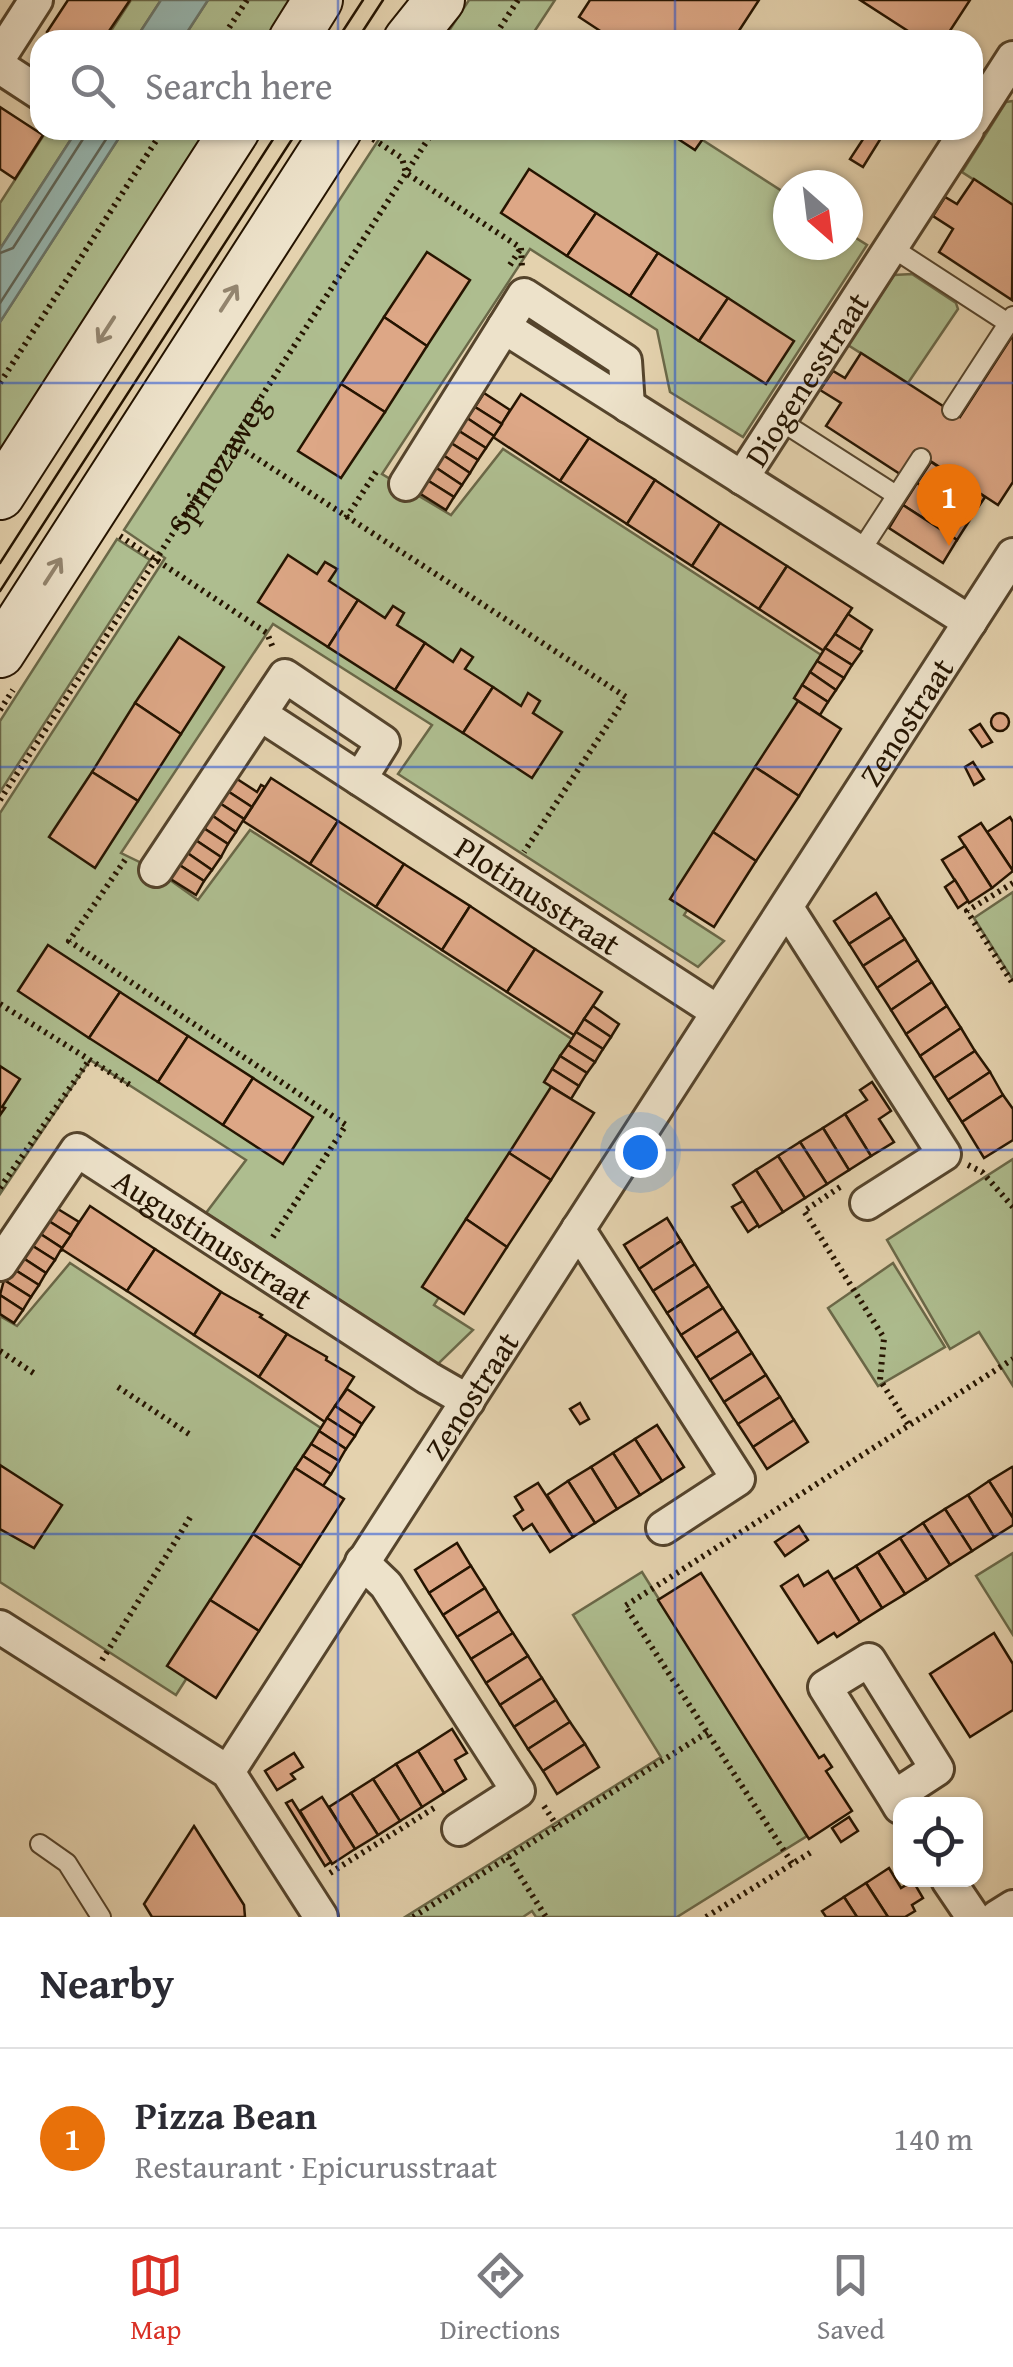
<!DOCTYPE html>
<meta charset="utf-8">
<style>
body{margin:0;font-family:"Gentium Book Plus",serif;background:#f7f7f7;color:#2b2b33}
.controls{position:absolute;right:30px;bottom:30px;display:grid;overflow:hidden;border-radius:20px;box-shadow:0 2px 8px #0004}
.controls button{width:90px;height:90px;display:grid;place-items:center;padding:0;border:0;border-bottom:2px solid #e1e1e2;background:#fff;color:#2b2b33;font:50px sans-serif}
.compass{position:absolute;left:773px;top:170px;width:90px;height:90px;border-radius:50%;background:#fff;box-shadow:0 2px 8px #0004;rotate:152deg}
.you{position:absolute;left:640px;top:1152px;width:35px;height:35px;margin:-25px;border:8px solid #fff;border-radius:50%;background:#1a73e8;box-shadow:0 0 0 15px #1a73e833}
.badge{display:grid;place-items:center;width:65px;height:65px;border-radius:50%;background:#d93025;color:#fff;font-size:32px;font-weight:700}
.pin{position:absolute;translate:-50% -82px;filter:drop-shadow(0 2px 5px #0008)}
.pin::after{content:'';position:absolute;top:52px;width:35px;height:30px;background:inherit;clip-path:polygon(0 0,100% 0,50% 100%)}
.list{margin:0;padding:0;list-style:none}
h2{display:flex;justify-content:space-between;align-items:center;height:130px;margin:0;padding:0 40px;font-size:42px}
h2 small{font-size:32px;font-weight:400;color:#7c7c81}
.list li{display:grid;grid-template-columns:65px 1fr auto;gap:30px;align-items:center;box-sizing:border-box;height:180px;padding:0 40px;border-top:2px solid #e1e1e2}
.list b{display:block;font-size:38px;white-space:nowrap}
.list p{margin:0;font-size:32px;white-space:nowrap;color:#7c7c81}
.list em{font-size:32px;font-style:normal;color:#7c7c81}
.icon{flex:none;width:55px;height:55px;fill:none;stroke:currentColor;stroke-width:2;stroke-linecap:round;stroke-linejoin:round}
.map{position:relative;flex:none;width:1013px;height:1917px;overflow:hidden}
.search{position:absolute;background:#fff;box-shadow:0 2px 8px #0004;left:30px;right:30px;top:30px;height:110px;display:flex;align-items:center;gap:25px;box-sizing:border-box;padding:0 35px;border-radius:30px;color:#7c7c81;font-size:38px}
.sheet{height:310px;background:#fff}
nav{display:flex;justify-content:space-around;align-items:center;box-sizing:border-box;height:140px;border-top:2px solid #e1e1e2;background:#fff;font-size:28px;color:#7c7c81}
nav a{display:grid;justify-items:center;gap:5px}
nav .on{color:#d93025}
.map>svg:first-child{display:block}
</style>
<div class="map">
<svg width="1013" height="1917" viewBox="0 0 1013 1917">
<rect width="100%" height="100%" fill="#e4d2ae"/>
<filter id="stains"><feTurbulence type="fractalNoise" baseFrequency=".002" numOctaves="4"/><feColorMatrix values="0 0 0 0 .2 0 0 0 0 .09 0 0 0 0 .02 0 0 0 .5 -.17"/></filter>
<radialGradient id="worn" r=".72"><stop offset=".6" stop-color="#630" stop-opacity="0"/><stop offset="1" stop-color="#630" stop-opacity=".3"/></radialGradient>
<g fill="#aebd8f" stroke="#6a6848" stroke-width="2.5">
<path d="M131,0H161L135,40H105Z"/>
<path d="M208,0H303L277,40H182Z"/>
<path d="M469,0H555L534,32L546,40H443Z"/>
<path d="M1013,101V205L962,172L1006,102Z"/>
<path d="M47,130H77L0,249V203Z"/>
<path d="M124,130H219L0,468V322Z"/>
<path d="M385,130H687L788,195V245H848V233L867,245L743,437L670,392L657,330L530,249L382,474L451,515L503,449L829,660L800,705L811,713L684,915L724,941L698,967L398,774L432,725L273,624L121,853L156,870L198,900L250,830L581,1045L553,1088L567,1097L434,1305L473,1330L438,1364L206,1213L246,1160L90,1060L0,1194V813L165,558L124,530Z"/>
<path d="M912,274L956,303L958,309L908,383L848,345L894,275Z"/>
<path d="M117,539L150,560L0,792V721Z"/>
<path d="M1013,892V980L974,918Z"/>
<path d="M1013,1159V1386L979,1332L950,1349L887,1240Z"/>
<path d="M70,1263L333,1436L310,1485L176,1695L0,1582V1316L17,1326Z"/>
<path d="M893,1263L945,1347L878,1386L828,1308Z"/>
<path d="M1013,1553V1635L976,1576Z"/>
<path d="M642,1572L807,1836L677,1917H536L532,1911L523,1917H405L661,1757L573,1615Z"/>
</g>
<g fill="#96b6b0" stroke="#69756a" stroke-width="2.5">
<path d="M161,0H208L182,40H135Z"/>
<path d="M77,130H124L0,322V249Z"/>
</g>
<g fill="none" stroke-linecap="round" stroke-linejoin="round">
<g stroke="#5e6558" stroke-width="2.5">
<path d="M0,253L13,248L83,139L85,130"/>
<path d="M0,303L112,130"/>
</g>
</g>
<g fill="#dda786" stroke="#251400" stroke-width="2.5">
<path d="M68,0H130L103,40H59L47,32Z"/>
<path d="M590,0H759L733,40H614L579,17Z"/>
<path d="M860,0H970L944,40H922Z"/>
<path d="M0,107L43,135L15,179L0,169Z"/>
<path d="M676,130H709L695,150L672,135Z"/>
<path d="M869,130H886L863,167L850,159Z"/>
<path d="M529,169L596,213L567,256L501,213Z"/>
<path d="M974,179L1013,205L1012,300L939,252L953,229L933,216L945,197L957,204Z"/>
<path d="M596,213L658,253L630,296L567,256Z"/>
<path d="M427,252L470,280L427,346L384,317Z"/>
<path d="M658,253L728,298L699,341L630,296Z"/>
<path d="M728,298L794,341L766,384L699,341Z"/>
<path d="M384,317L427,346L385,412L341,384Z"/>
<path d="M1013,335V482L998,505L915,451L900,474L826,426L841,403L820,390L833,371L845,378L861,353L960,417Z"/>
<path d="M341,384L385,412L341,478L298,451Z"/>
<path d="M484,393L510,410L502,424L475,407Z"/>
<path d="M521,394L589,438L560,481L493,437Z"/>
<path d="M475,407L502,424L494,436L467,418Z"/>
<path d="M467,418L494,436L486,448L459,431Z"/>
<path d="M459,431L486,448L478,460L451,443Z"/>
<path d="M589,438L655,480L627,524L560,481Z"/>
<path d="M451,443L478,460L470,473L443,455Z"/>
<path d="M443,455L470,473L462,485L435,467Z"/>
<path d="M931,462L985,497L971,518L917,483Z"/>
<path d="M435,467L462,485L454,497L427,480Z"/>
<path d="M427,480L454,497L446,510L419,493Z"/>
<path d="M655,480L720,523L692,566L627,524Z"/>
<path d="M917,483L971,518L957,540L903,505Z"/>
<path d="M903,505L957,540L943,563L889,528Z"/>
<path d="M720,523L787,566L759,609L692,566Z"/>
<path d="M288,555L317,574L325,562L337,569L329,581L358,600L328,647L258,602Z"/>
<path d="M787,566L852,608L824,651L759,609Z"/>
<path d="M358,600L385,618L393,606L404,613L397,625L425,643L395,690L328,647Z"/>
<path d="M848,614L872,630L860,650L835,634Z"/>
<path d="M835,634L862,651L852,665L825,648Z"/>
<path d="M179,637L224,667L181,734L135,703Z"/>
<path d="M425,643L453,662L461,649L473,657L465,669L493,687L463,733L395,690Z"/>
<path d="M825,648L852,665L844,678L817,661Z"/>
<path d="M817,661L844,678L836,690L810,672Z"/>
<path d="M810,672L836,690L828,702L802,685Z"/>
<path d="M802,685L828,702L820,715L794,698Z"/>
<path d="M493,687L521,706L528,693L540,701L533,713L562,732L532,778L463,733Z"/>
<path d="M798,701L841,729L799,796L755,767Z"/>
<path d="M135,703L181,734L138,801L92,772Z"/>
<circle cx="1000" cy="722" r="9"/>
<path d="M980,724L992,742L982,747L970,730Z"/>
<path d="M973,762L984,779L974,785L965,767Z"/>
<path d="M755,767L799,796L756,861L713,832Z"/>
<path d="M92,772L138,801L95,868L49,837Z"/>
<path d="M234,777L257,792L261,785L265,787L252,807L226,790Z"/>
<path d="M271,778L338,821L310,864L243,821Z"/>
<path d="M226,790L252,807L244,819L218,802Z"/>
<path d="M218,802L244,819L236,832L210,814Z"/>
<path d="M210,814L236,832L228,844L202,827Z"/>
<path d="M1010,817L1013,822V871L987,832Z"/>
<path d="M338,821L404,864L376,907L310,864Z"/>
<path d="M981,823L1013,871L992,888L959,837Z"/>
<path d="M202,827L228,844L221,857L194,839Z"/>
<path d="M713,832L756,861L714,927L670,899Z"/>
<path d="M194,839L221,857L212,870L186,852Z"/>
<path d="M965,846L992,888L969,903L942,860Z"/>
<path d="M186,852L212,870L204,881L178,864Z"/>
<path d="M178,864L204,881L196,895L169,878Z"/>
<path d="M404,864L470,906L442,950L376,907Z"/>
<path d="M955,880L968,901L958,908L945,887Z"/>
<path d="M876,893L891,917L849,944L834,921Z"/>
<path d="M470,906L535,949L507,992L442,950Z"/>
<path d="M891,917L905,939L863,966L849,944Z"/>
<path d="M905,939L918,960L877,988L863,966Z"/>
<path d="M48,945L120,992L89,1038L18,991Z"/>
<path d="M535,949L602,992L574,1035L507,992Z"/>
<path d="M918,960L932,982L891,1010L877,988Z"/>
<path d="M932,982L947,1006L906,1034L891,1010Z"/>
<path d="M120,992L188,1036L158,1082L89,1038Z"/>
<path d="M593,1006L619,1024L611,1037L584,1019Z"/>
<path d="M947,1006L961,1028L920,1056L906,1034Z"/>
<path d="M584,1019L611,1037L603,1049L576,1032Z"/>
<path d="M961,1028L975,1051L934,1078L920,1056Z"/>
<path d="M576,1032L603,1049L595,1062L568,1045Z"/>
<path d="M188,1036L253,1078L223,1125L158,1082Z"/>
<path d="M568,1045L595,1062L587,1073L560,1056Z"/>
<path d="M975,1051L990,1072L948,1100L934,1078Z"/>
<path d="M560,1056L587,1073L579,1086L552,1069Z"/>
<path d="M0,1066L20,1079L2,1107L5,1108L0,1115Z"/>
<path d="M552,1069L579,1086L571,1099L544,1082Z"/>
<path d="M990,1072L1003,1095L962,1122L948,1100Z"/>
<path d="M253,1078L313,1117L283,1164L223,1125Z"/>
<path d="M872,1082L891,1111L879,1119L894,1142L871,1156L845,1114L867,1100L860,1090Z"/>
<path d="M551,1087L594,1113L551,1180L509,1153Z"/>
<path d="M1003,1095L1013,1109V1140L984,1158L962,1122Z"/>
<path d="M845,1114L871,1156L849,1170L823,1128Z"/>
<path d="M823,1128L849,1170L827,1184L800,1142Z"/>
<path d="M800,1142L827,1184L805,1198L778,1156Z"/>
<path d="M509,1153L551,1180L507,1247L466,1219Z"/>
<path d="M778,1156L805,1198L783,1212L756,1170Z"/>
<path d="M756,1170L783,1212L759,1227L733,1185Z"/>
<path d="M743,1201L758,1225L748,1232L732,1207Z"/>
<path d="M53,1206L79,1222L71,1235L44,1218Z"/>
<path d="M90,1206L155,1249L127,1291L63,1250L60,1251Z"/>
<path d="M44,1218L71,1235L62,1248L36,1231Z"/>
<path d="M667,1218L681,1241L639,1269L624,1245Z"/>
<path d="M466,1219L507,1247L464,1314L422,1287Z"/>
<path d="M36,1231L62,1248L55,1260L28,1243Z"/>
<path d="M681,1241L695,1264L653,1291L639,1269Z"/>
<path d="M28,1243L55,1260L46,1273L20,1256Z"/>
<path d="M155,1249L221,1292L194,1335L127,1291Z"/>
<path d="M20,1256L46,1273L39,1285L12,1268Z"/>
<path d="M695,1264L709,1286L667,1313L653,1291Z"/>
<path d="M12,1268L39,1285L31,1297L4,1280Z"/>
<path d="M4,1280L31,1297L23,1310L0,1295Z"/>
<path d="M709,1286L723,1308L681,1335L667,1313Z"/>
<path d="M221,1292L262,1315L260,1317L287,1334L259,1377L194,1335Z"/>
<path d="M0,1295L23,1310L14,1323L0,1314Z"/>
<path d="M723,1308L738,1331L696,1358L681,1335Z"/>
<path d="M738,1331L752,1353L710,1380L696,1358Z"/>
<path d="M287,1334L327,1357L326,1360L354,1377L325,1422L259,1377Z"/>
<path d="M752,1353L766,1375L724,1402L710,1380Z"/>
<path d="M766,1375L780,1397L738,1424L724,1402Z"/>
<path d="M347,1389L374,1407L362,1424L335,1406Z"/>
<path d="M780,1397L794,1420L753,1447L738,1424Z"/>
<path d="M580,1403L589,1419L580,1424L570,1409Z"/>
<path d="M335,1406L362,1424L355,1436L327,1418Z"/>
<path d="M327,1418L355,1436L346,1449L319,1431Z"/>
<path d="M794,1420L808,1442L767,1469L753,1447Z"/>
<path d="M657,1425L684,1467L662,1481L635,1439Z"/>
<path d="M319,1431L346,1449L339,1461L311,1444Z"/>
<path d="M635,1439L662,1481L640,1495L613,1453Z"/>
<path d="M311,1444L339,1461L331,1474L303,1456Z"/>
<path d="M613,1453L640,1495L617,1509L591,1467Z"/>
<path d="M303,1456L331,1474L323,1486L295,1468Z"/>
<path d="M0,1465L62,1505L34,1548L0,1529Z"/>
<path d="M591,1467L617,1509L595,1523L568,1481Z"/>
<path d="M1012,1467L1013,1469V1518L989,1481Z"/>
<path d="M295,1468L344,1499L301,1566L253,1534Z"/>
<path d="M568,1481L595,1523L573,1537L547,1495Z"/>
<path d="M989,1481L1013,1518V1525L994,1537L968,1495Z"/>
<path d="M538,1483L573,1537L550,1552L532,1524L523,1530L514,1516L523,1510L515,1497Z"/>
<path d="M968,1495L994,1537L972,1551L945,1509Z"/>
<path d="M945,1509L972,1551L950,1565L923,1523Z"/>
<path d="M923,1523L950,1565L927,1580L900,1538Z"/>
<path d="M799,1526L808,1540L785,1556L775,1542Z"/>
<path d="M253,1534L301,1566L259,1631L210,1600Z"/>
<path d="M900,1538L927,1580L905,1594L878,1552Z"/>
<path d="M457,1543L471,1566L429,1593L415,1570Z"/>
<path d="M878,1552L905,1594L882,1608L856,1566Z"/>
<path d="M471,1566L485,1588L443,1615L429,1593Z"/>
<path d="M856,1566L882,1608L860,1622L833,1580Z"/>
<path d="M828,1571L860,1622L837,1637L834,1633L818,1643L781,1586L798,1575L804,1586Z"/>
<path d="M701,1573L819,1758L824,1755L832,1767L826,1771L852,1811L809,1839L658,1600Z"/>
<path d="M485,1588L499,1611L457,1637L443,1615Z"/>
<path d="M210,1600L259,1631L216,1698L167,1666Z"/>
<path d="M499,1611L513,1633L471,1659L457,1637Z"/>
<path d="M513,1633L528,1656L486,1683L471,1659Z"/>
<path d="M994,1633L1013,1664V1710L970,1737L930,1674Z"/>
<path d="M528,1656L542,1678L500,1705L486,1683Z"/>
<path d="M542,1678L556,1700L514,1727L500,1705Z"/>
<path d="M556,1700L570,1722L528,1749L514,1727Z"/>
<path d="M570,1722L585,1744L543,1771L528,1749Z"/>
<path d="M452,1729L467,1753L455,1760L466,1779L444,1793L418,1751Z"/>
<path d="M585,1744L599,1767L557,1794L543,1771Z"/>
<path d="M418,1751L444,1793L422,1807L396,1764Z"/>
<path d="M294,1753L303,1767L291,1774L295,1779L277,1790L265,1771Z"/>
<path d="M396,1764L422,1807L400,1821L373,1779Z"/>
<path d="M373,1779L400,1821L378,1835L351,1793Z"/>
<path d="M351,1793L378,1835L355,1849L329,1807Z"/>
<path d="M322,1797L355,1849L332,1864L300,1811Z"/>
<path d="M292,1800L331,1862L325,1866L286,1803Z"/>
<path d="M849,1817L858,1831L841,1842L832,1828Z"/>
<path d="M194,1826L244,1905L245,1917H152L144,1904Z"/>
<path d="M889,1868L901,1888L913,1881L923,1898L912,1905L915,1911L905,1917H888L866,1883Z"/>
<path d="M866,1883L888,1917H857L844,1897Z"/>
<path d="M844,1897L857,1917H826L822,1911Z"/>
</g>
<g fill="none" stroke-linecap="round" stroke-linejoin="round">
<defs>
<g id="lane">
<path d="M891,247L1008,323"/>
<path d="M952,410L1013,316"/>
<path d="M779,420L896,495"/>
<path d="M860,552L921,458"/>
<path d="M40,1844L67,1863L101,1917"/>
</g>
<g id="street">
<path d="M0,56L36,0"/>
<path d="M0,67L40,93"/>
<path d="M973,120L1013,58"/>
<path d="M504,327L970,622"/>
<path id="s2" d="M742,478L967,130"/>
<path d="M406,484L524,295L625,361L628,406"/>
<path id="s3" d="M260,714L718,1012"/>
<path d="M156,870L285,676L383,742L360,779"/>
<path d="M787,908L944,1154L867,1203"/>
<path d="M578,1229L738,1479L663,1528"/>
<path id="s4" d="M0,1264L77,1150L428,1378L468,1401"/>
<path d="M362,1562L386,1585L518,1791L459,1829"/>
<path d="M0,1627L228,1772L321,1917"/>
<path id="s5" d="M228,1772L1013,555"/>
<path d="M894,1797L937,1769L869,1660L825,1687L894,1797L900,1807"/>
<path d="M948,1880L973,1917"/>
<path d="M997,1917L1013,1907"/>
</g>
<g id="secondary">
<path d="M293,40L318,0"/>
<path d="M408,40L440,0"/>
<path d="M0,495L235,130"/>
<path d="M0,653L337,130"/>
</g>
</defs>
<use href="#lane" stroke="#55442c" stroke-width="22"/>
<use href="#street" stroke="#55442c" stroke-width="38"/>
<use href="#secondary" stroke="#251400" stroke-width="52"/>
<g stroke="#251400" stroke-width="6" stroke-dasharray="2.5 5" stroke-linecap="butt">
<path d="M221,40L247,0"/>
<path d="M492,40L518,0"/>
<path d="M373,139L402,158L406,173L521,248L522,267"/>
<path d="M510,265L521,248"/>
<path d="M0,383L163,130"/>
<path d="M233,443L626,697L524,852"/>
<path d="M346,518L376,472"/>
<path d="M120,536L267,633L273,648"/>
<path d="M0,710L13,690"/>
<path id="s1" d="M0,800L434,130"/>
<path d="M125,860L69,941L346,1125L271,1240"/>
<path d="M1013,883L967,911L1013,984"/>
<path d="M0,1004L130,1085"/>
<path d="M968,1165L982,1172L1013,1207"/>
<path d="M840,1187L804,1211L884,1338L880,1380L909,1425"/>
<path d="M0,1188L90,1059"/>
<path d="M0,1351L35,1374"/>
<path d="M118,1387L192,1436"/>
<path d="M102,1660L191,1516"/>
<path d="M544,1806L557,1826"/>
<path d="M508,1857L546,1917"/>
<path d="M792,1863L625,1606L1013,1359"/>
<path d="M330,1873L434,1808"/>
<path d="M413,1917L708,1732"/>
<path d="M706,1917L813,1851"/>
</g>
<use href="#lane" stroke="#ede2ca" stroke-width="18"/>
<use href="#street" stroke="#ede2ca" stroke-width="32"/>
<use href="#secondary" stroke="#ede2ca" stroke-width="48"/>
<g stroke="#251400" stroke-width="2.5">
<path d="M337,40L363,0"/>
<path d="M357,40L383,0"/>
<path d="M0,563L279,130"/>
<path d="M0,591L298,130"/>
</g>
</g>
<defs><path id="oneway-shaft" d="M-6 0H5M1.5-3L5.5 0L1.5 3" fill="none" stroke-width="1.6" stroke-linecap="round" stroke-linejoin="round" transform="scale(2.5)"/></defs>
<g stroke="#93856f">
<use href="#oneway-shaft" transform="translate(229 298) rotate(-57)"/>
<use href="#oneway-shaft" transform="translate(106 330) rotate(123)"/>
<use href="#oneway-shaft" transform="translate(53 571) rotate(-57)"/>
</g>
<path fill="none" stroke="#1d4ed8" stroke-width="2.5" stroke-opacity="0.55" d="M338,0V40M675,0V40M338,130V1917M675,130V1917M0,383H1013M0,767H1013M0,1150H1013M0,1534H1013"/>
<g text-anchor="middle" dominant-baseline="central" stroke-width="9" stroke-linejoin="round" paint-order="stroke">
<g font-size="32" fill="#251400" stroke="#ede2ca">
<text stroke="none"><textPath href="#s2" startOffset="118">Diogenesstraat</textPath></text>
<text stroke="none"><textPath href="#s1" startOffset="400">Spinozaweg</textPath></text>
<text stroke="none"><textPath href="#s5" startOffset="1250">Zenostraat</textPath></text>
<text stroke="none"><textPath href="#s3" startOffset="332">Plotinusstraat</textPath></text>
<text stroke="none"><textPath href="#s4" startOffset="300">Augustinusstraat</textPath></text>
<text stroke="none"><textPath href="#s5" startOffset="448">Zenostraat</textPath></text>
</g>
</g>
<rect width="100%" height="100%" filter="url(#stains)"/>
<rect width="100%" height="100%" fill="url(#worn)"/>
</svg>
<div class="controls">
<button><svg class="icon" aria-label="locate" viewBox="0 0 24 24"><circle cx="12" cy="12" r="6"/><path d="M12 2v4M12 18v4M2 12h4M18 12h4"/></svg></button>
</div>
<svg class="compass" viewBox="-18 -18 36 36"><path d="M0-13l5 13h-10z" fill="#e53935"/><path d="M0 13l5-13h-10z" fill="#7c7c81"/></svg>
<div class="you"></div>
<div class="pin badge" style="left:949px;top:546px;background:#e8710a">1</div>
<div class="search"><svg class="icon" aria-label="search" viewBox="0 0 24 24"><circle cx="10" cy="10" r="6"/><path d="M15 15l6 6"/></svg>Search here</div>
</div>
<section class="sheet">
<h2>Nearby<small></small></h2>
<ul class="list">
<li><span class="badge" style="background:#e8710a">1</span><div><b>Pizza Bean</b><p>Restaurant · Epicurusstraat</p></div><em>140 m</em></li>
</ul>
</section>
<nav>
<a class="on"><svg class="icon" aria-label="map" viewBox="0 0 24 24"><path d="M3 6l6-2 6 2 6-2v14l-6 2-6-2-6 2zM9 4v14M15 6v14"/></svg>Map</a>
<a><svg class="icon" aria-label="directions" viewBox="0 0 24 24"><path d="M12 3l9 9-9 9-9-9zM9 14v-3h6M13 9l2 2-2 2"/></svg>Directions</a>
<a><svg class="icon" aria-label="saved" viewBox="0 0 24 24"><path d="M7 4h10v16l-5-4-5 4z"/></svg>Saved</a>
</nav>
